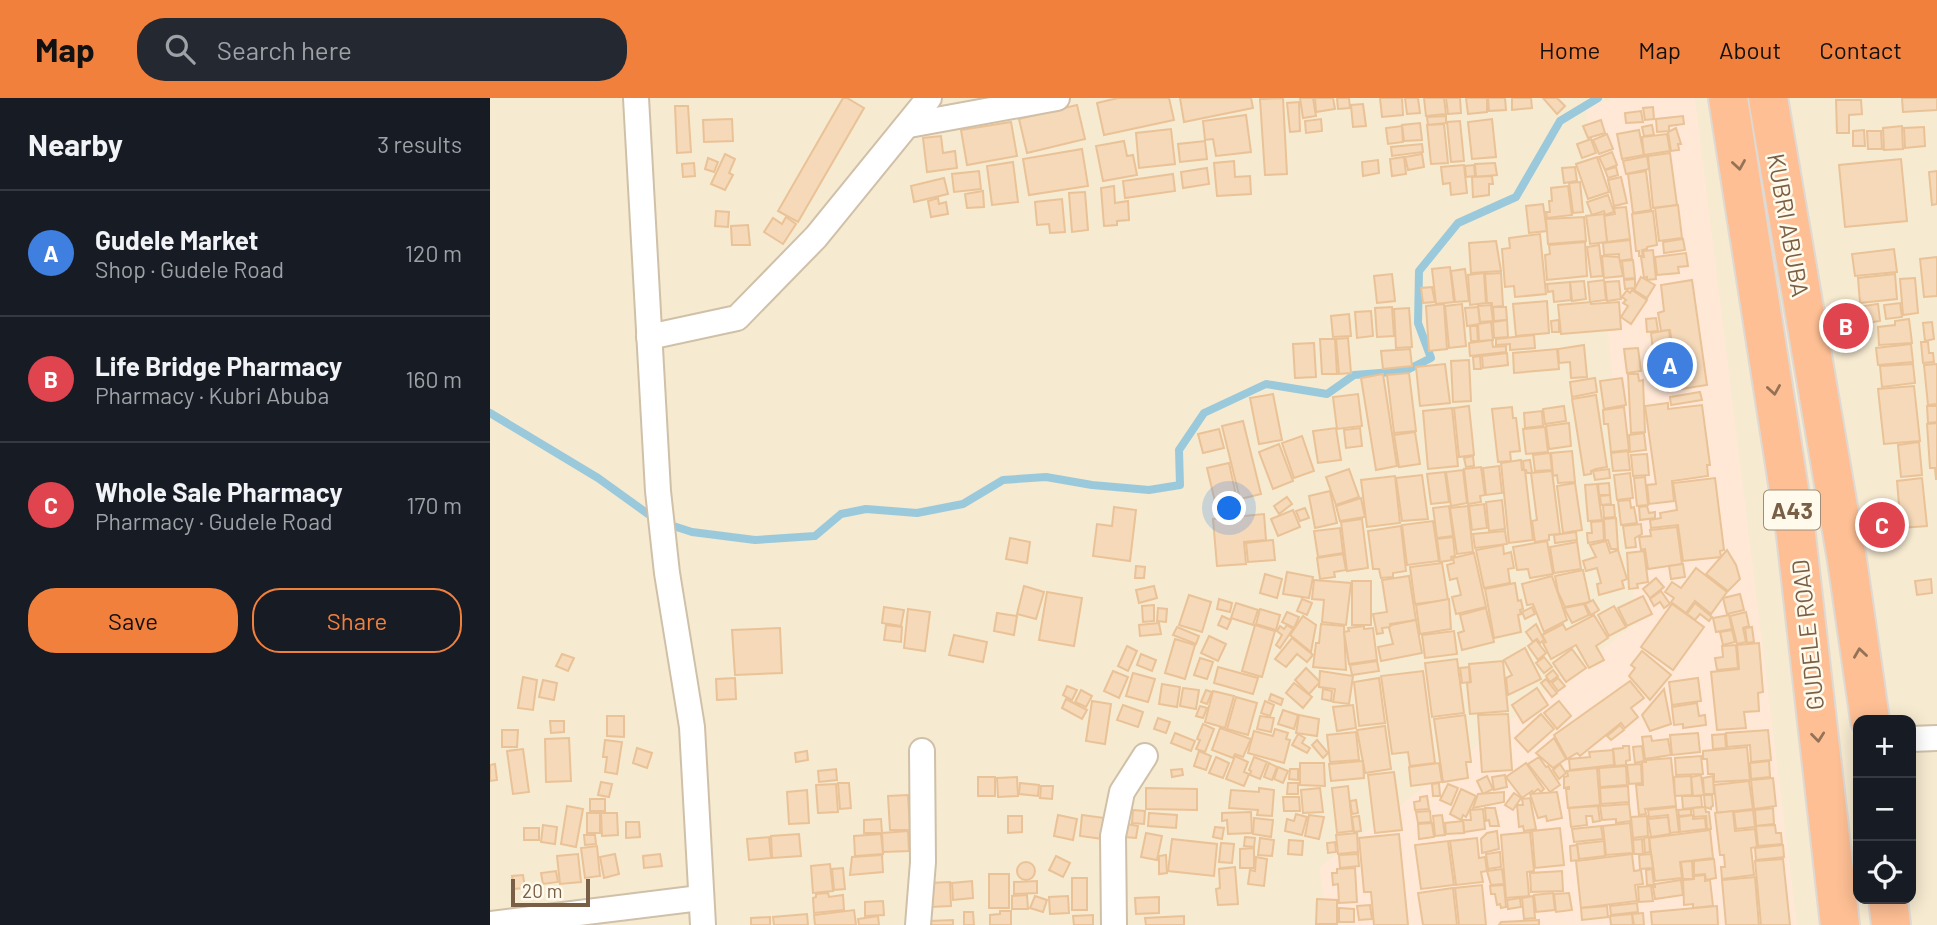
<!DOCTYPE html>
<meta charset="utf-8">
<style>
body{margin:0;font-family:Barlow,sans-serif;background:#242831;color:#f1f3f6}
.controls{position:absolute;right:21px;bottom:21px;display:grid;overflow:hidden;border-radius:14px;box-shadow:0 4px 18px #0003}
.controls button{width:63px;height:63px;display:grid;place-items:center;padding:0;border:0;border-bottom:2px solid #363941;background:#171b24;color:#f1f3f6;font:35px sans-serif}
.scale{position:absolute;left:21px;bottom:18px;width:79px;box-sizing:border-box;padding-left:7px;border:4px solid #785f46;border-top:0;font-size:19px;line-height:24px;white-space:nowrap;color:#785f46;-webkit-text-stroke:5px #fffaeb;paint-order:stroke}
.you{position:absolute;left:740px;top:411px;width:24px;height:24px;margin:-18px;border:5px solid #fff;border-radius:50%;background:#1a73e8;box-shadow:0 0 0 10px #1a73e833}
.badge{display:grid;place-items:center;width:46px;height:46px;border-radius:50%;background:#f2803d;color:#fff;font-size:23px;font-weight:700}
.pin{position:absolute;translate:-50% -50%;border:4px solid #fff;box-shadow:0 2px 7px #0006}
.list{margin:0;padding:0;list-style:none}
h2{display:flex;justify-content:space-between;align-items:center;height:91px;margin:0;padding:0 28px;font-size:30px}
h2 small{font-size:23px;font-weight:400;color:#9ea1a6}
.list li{display:grid;grid-template-columns:46px 1fr auto;gap:21px;align-items:center;box-sizing:border-box;height:126px;padding:0 28px;border-top:2px solid #363941}
.list b{display:block;font-size:26px;white-space:nowrap}
.list p{margin:0;font-size:23px;white-space:nowrap;color:#9ea1a6}
.list em{font-size:23px;font-style:normal;color:#9ea1a6}
.actions{display:flex;gap:14px;padding:21px 28px}
.actions a{flex:1;padding:16px 0;border:2px solid #f2803d;border-radius:28px;text-align:center;font-size:24px;color:#f2803d}
.actions .main{background:#f2803d;color:#111}
.icon{flex:none;width:38px;height:38px;fill:none;stroke:currentColor;stroke-width:2;stroke-linecap:round;stroke-linejoin:round}
.map{position:relative;flex:none;width:1447px;height:827px;overflow:hidden}
header{display:flex;align-items:center;gap:42px;box-sizing:border-box;height:98px;padding:0 35px;background:#f2803d;color:#111}
header strong{font-size:33px}
nav{display:flex;gap:38px;margin-inline-start:auto;font-size:24px}
.search{width:490px;height:63px;background:#242831;display:flex;align-items:center;gap:18px;box-sizing:border-box;padding:0 24px;border-radius:28px;color:#9ea1a6;font-size:26px}
main{display:flex}
aside{flex:1;background:#171b24}
.map>svg:first-child{display:block}
</style>
<header>
<strong>Map</strong>
<div class="search"><svg class="icon" aria-label="search" viewBox="0 0 24 24"><circle cx="10" cy="10" r="6"/><path d="M15 15l6 6"/></svg>Search here</div>
<nav><a>Home</a><a>Map</a><a>About</a><a>Contact</a></nav>
</header>
<main>
<aside>
<h2>Nearby<small>3 results</small></h2>
<ul class="list">
<li><span class="badge" style="background:#3f7fe0">A</span><div><b>Gudele Market</b><p>Shop · Gudele Road</p></div><em>120 m</em></li>
<li><span class="badge" style="background:#e0444e">B</span><div><b>Life Bridge Pharmacy</b><p>Pharmacy · Kubri Abuba</p></div><em>160 m</em></li>
<li><span class="badge" style="background:#e0444e">C</span><div><b>Whole Sale Pharmacy</b><p>Pharmacy · Gudele Road</p></div><em>170 m</em></li>
</ul>
<div class="actions"><a class="main">Save</a><a>Share</a></div>
</aside>
<div class="map">
<svg width="1447" height="827" viewBox="0 0 1447 827">
<rect width="100%" height="100%" fill="#fef7e3"/>
<path fill="#f6ead0" fill-rule="evenodd" d="M0,0H1447V827H0ZM1368,622H1421V801H1368Z"/>
<path fill="#ffe8d6" d="M1125,0H1205L1307,827H838L829,770L1146,525L1096,9Z"/>
<g fill="none" stroke-linecap="round" stroke-linejoin="round">
<g stroke="#9bc9dc" stroke-width="8">
<path d="M0,315L108,380L165,421"/>
<path d="M177,426L202,434L265,442L325,438L351,416L376,411L427,415L473,406L513,382L556,379L602,387L659,392L690,387L689,352L714,315L776,286L837,296L864,277L915,273L941,260L928,225L929,173L968,125L1026,99L1070,23L1108,0"/>
</g>
</g>
<g fill="#f6d9b8" stroke="#eac297" stroke-width="2">
<path d="M353,0H357L374,10L308,124L288,113Z"/>
<path d="M628,0H679L684,22L614,37L607,5Z"/>
<path d="M690,0H761L763,10L694,24Z"/>
<path d="M793,0L797,76L775,77L770,1Z"/>
<path d="M810,0H823L826,18L813,20Z"/>
<path d="M825,0H843L845,11L826,14Z"/>
<path d="M847,0H859L860,10L848,11Z"/>
<path d="M890,0H912L913,17L892,19Z"/>
<path d="M915,0H928L930,15L917,16Z"/>
<path d="M934,0H954L956,16L936,18Z"/>
<path d="M956,0H970L971,15L958,16Z"/>
<path d="M976,0H997V14L978,16Z"/>
<path d="M998,0H1015L1016,12L999,13Z"/>
<path d="M1022,0H1041L1042,10L1022,12Z"/>
<path d="M1053,0H1067L1075,8L1067,16Z"/>
<path d="M1412,0H1447V12L1413,14Z"/>
<path d="M1346,2H1371L1372,16L1359,17V35H1347Z"/>
<path d="M809,4L810,33L800,34L797,5Z"/>
<path d="M873,6L876,28L863,29L861,7Z"/>
<path d="M587,7L595,41L537,55L529,21Z"/>
<path d="M185,8H198L201,54L187,55Z"/>
<path d="M1163,9L1164,21L1155,22L1153,10Z"/>
<path d="M1151,13L1153,24L1136,25L1135,15Z"/>
<path d="M756,17L761,54L726,58L723,41L715,42L713,23Z"/>
<path d="M956,18V25L938,27L937,19Z"/>
<path d="M1193,18L1194,26L1179,28V33L1167,34L1166,21Z"/>
<path d="M242,21L243,43L214,44L213,22Z"/>
<path d="M831,21L832,33L816,35L815,23Z"/>
<path d="M1002,21L1006,59L982,61L978,24Z"/>
<path d="M1111,22L1115,35L1098,40L1093,28Z"/>
<path d="M970,23L974,63L961,64L957,24Z"/>
<path d="M521,24L527,58L477,67L471,32Z"/>
<path d="M930,25L932,42L914,43L912,27Z"/>
<path d="M954,26L958,65L941,66L937,27Z"/>
<path d="M1162,27L1164,37L1154,38L1152,29Z"/>
<path d="M912,28L913,44L898,46L896,30Z"/>
<path d="M1412,28L1413,51L1394,52L1393,30Z"/>
<path d="M1434,29L1435,48L1415,50L1414,30Z"/>
<path d="M1186,30L1191,46H1188L1189,52L1181,53L1178,34Z"/>
<path d="M681,31L685,66L649,70L646,35Z"/>
<path d="M1149,32L1154,57L1132,61L1127,36Z"/>
<path d="M1374,32L1375,48H1363V33Z"/>
<path d="M1377,33H1391L1392,51H1378Z"/>
<path d="M1117,36L1123,51L1109,56L1103,42Z"/>
<path d="M1177,36L1180,53L1154,57L1152,39Z"/>
<path d="M451,38L453,55L465,53L467,70L437,74L433,40Z"/>
<path d="M1101,41L1106,55L1092,60L1087,46Z"/>
<path d="M634,43L637,58L643,57L647,77L613,83L606,48Z"/>
<path d="M715,43L717,61L690,64L688,46Z"/>
<path d="M932,46L933,54L902,58L901,49Z"/>
<path d="M592,51L598,88L539,97L533,61Z"/>
<path d="M1122,54L1127,67L1115,72L1109,59Z"/>
<path d="M1180,55L1187,107L1163,110L1158,58Z"/>
<path d="M235,56L245,61L239,75L243,77L235,92L221,86Z"/>
<path d="M932,56L934,69L918,72L915,59Z"/>
<path d="M1157,58L1159,71L1136,76L1133,63Z"/>
<path d="M914,59L916,76L902,78L900,61Z"/>
<path d="M1107,59L1119,94L1098,101L1086,66Z"/>
<path d="M218,60L228,64L224,74L215,71Z"/>
<path d="M1411,61L1417,123L1355,129L1349,67Z"/>
<path d="M888,62L889,75L873,78L872,64Z"/>
<path d="M744,63L745,79L760,78L761,96L727,98L724,65Z"/>
<path d="M523,64L528,104L502,107L497,68Z"/>
<path d="M204,65L205,78L193,79L192,66Z"/>
<path d="M1005,65L1007,77L986,79L985,66Z"/>
<path d="M974,67L977,95L961,97L960,85L953,86L951,69Z"/>
<path d="M984,67L985,78L976,79L975,68Z"/>
<path d="M1085,69L1087,83L1074,85L1072,70Z"/>
<path d="M1126,69L1128,77L1118,80L1115,72Z"/>
<path d="M717,70L719,86L693,90L691,74Z"/>
<path d="M489,73L491,91L464,94L462,76Z"/>
<path d="M1156,73L1161,112L1143,115L1138,76Z"/>
<path d="M1447,73V106L1442,107L1439,74Z"/>
<path d="M683,76L685,93L635,100L633,83Z"/>
<path d="M1002,78L1003,86H999V97L983,99L982,79Z"/>
<path d="M1131,79L1137,105L1124,108L1118,82Z"/>
<path d="M454,80L458,96L424,104L421,88Z"/>
<path d="M1090,84L1093,114L1083,115L1079,85Z"/>
<path d="M624,88L625,105L638,103L639,122L627,123V127L614,128L611,90Z"/>
<path d="M1078,88L1082,117L1057,120L1056,114H1060L1059,103H1062L1061,90Z"/>
<path d="M493,93L494,109L477,110L475,96Z"/>
<path d="M595,94L598,132L582,134L579,95Z"/>
<path d="M1118,97L1124,114L1115,117L1114,113L1102,117L1097,104Z"/>
<path d="M448,100L449,106L456,104L458,116L441,119L438,103Z"/>
<path d="M572,101L575,134L560,135L559,126L547,127L545,104Z"/>
<path d="M1053,106L1057,133L1039,135L1036,108Z"/>
<path d="M1188,107L1192,140L1169,143L1165,110Z"/>
<path d="M1136,109L1140,141L1117,144L1114,118L1125,116L1124,110Z"/>
<path d="M226,113L239,114L238,129L225,128Z"/>
<path d="M1163,113L1167,147L1157,149V151L1152,152L1153,158H1149V153H1146L1142,116Z"/>
<path d="M1114,116L1117,144L1100,146L1096,118Z"/>
<path d="M296,119L306,126L293,146L274,134L283,120L292,126Z"/>
<path d="M1094,119L1096,143L1058,146L1056,121Z"/>
<path d="M258,127L260,147H242L241,128Z"/>
<path d="M1050,136L1056,196L1025,199L1024,188L1015,189L1012,151L1020,150L1019,140Z"/>
<path d="M1193,141L1195,152L1174,155L1173,144Z"/>
<path d="M1140,142L1142,161L1129,163V156L1114,157L1113,145Z"/>
<path d="M1006,143L1011,173L981,175L979,145Z"/>
<path d="M1095,144L1097,178L1057,182L1055,157L1060,156L1059,147Z"/>
<path d="M1109,147L1113,178L1101,179L1097,149Z"/>
<path d="M1404,151L1407,174L1365,178L1362,156Z"/>
<path d="M1163,152L1166,181L1157,182V179L1154,180L1151,159H1154L1153,153Z"/>
<path d="M1196,155L1198,168L1188,169L1189,175L1167,177L1165,159Z"/>
<path d="M1112,158L1129,159L1133,178L1114,180Z"/>
<path d="M1447,159V198L1434,199L1430,161Z"/>
<path d="M1143,162L1145,180L1134,181L1132,163Z"/>
<path d="M960,169L964,204L946,206L942,171Z"/>
<path d="M975,171L979,203L965,204L961,173Z"/>
<path d="M994,175L996,205L980,207L978,177Z"/>
<path d="M1011,175L1013,208L1002,209V205H997L995,176Z"/>
<path d="M902,176L905,203L887,205L884,178Z"/>
<path d="M1405,176L1407,201L1370,205L1368,180Z"/>
<path d="M1151,179L1165,187L1157,200L1144,192Z"/>
<path d="M1425,180L1428,215L1413,217L1410,181Z"/>
<path d="M1145,181V190L1135,191L1134,182Z"/>
<path d="M1114,182L1116,202L1100,204L1098,184Z"/>
<path d="M1202,182L1217,287L1178,293L1174,263L1184,261L1180,232L1171,233L1168,215L1174,213L1171,187Z"/>
<path d="M1094,183L1096,201L1082,203L1080,184Z"/>
<path d="M1129,183L1131,201L1117,203L1115,184Z"/>
<path d="M1080,184L1081,202L1064,204L1063,193L1058,194L1057,186Z"/>
<path d="M942,189L945,204L933,205L931,190Z"/>
<path d="M1137,192L1140,195L1142,192L1157,202L1141,226L1131,219L1138,208L1133,205L1136,202L1132,199Z"/>
<path d="M1057,203L1059,235L1026,238L1023,206Z"/>
<path d="M1101,204V206L1129,204L1131,231L1071,236L1068,207Z"/>
<path d="M1410,205L1412,219L1396,221L1394,207Z"/>
<path d="M954,206L957,251L939,253L936,208Z"/>
<path d="M972,206L976,248L959,250L955,208Z"/>
<path d="M1388,206L1390,223L1376,225L1374,208Z"/>
<path d="M1001,207L1003,223L990,224L988,208Z"/>
<path d="M902,209L904,238L887,239L885,210Z"/>
<path d="M988,209L990,226L977,228L975,210Z"/>
<path d="M1003,209H1016L1017,222L1004,223Z"/>
<path d="M919,210L922,249L906,250L904,211Z"/>
<path d="M881,213L883,238L867,240L865,214Z"/>
<path d="M859,216L861,238L843,239L841,218Z"/>
<path d="M1166,220L1168,233L1157,234L1156,221Z"/>
<path d="M1419,221L1422,245L1389,247L1388,229L1405,227V223Z"/>
<path d="M1017,222L1018,239L1004,240L1003,224Z"/>
<path d="M1069,222V234H1062L1061,223Z"/>
<path d="M1001,224L1003,242L989,243L988,226Z"/>
<path d="M1442,224L1444,241L1435,243L1433,225Z"/>
<path d="M980,228H987L988,243H981Z"/>
<path d="M1179,232L1181,249L1163,252L1161,235Z"/>
<path d="M1044,237L1045,250L1020,252V246L1006,247V241Z"/>
<path d="M858,240L861,275L849,276L846,241Z"/>
<path d="M830,241H845L847,276H832Z"/>
<path d="M1002,242L1003,249L1016,248V254L980,258L979,245Z"/>
<path d="M1431,244H1438L1439,255H1443L1444,264L1433,265Z"/>
<path d="M824,245L826,279L805,280L803,246Z"/>
<path d="M1421,246L1423,264L1388,267L1386,250Z"/>
<path d="M1094,247L1097,279L1081,280L1080,264L1069,265L1068,251Z"/>
<path d="M1148,250L1151,273L1137,275L1134,251Z"/>
<path d="M920,251L922,268L893,271L891,253Z"/>
<path d="M1067,251L1069,271L1024,275L1023,255Z"/>
<path d="M1171,252L1174,276L1163,277L1159,254Z"/>
<path d="M1017,255L1018,267L993,270L992,258Z"/>
<path d="M990,258L991,271H984L983,259Z"/>
<path d="M979,262L981,303L963,304L961,263Z"/>
<path d="M955,266L960,305L930,308L926,269Z"/>
<path d="M1423,266L1425,285L1392,289L1390,268Z"/>
<path d="M1447,266V306L1438,307L1434,267Z"/>
<path d="M919,275L926,333L904,335L897,277Z"/>
<path d="M893,276L907,368L886,372L871,280Z"/>
<path d="M1138,276H1148L1149,283L1153,282L1155,334L1141,335Z"/>
<path d="M1105,280L1107,294L1082,299L1080,284Z"/>
<path d="M1132,280L1136,307L1114,311L1110,283Z"/>
<path d="M1424,288L1430,343L1394,346L1388,291Z"/>
<path d="M1210,294L1212,302L1181,307L1180,299Z"/>
<path d="M783,296L792,342L769,346L760,300Z"/>
<path d="M868,296L872,328L847,331L843,299Z"/>
<path d="M1106,297L1117,369L1106,371L1101,373V376L1094,377L1082,301Z"/>
<path d="M1178,305V311L1212,307L1220,367H1217L1218,378L1182,383L1184,403L1159,406L1157,387L1166,386L1155,308Z"/>
<path d="M979,308L984,357L969,359L964,310Z"/>
<path d="M1074,308L1076,323L1055,326L1053,311Z"/>
<path d="M1437,308H1447V324L1438,325Z"/>
<path d="M1022,309L1023,320H1026L1030,353L1020,354L1021,363L1008,364L1002,311Z"/>
<path d="M1134,309L1139,352L1121,354L1118,326H1114L1113,312Z"/>
<path d="M962,310L968,368L938,371L933,313Z"/>
<path d="M1052,313L1053,328L1035,330L1034,315Z"/>
<path d="M753,323L771,396L750,401L732,328Z"/>
<path d="M1079,325L1081,348L1059,351L1056,328Z"/>
<path d="M1447,325V381H1446L1445,370H1440L1437,326Z"/>
<path d="M1055,329L1058,354L1036,356L1033,331Z"/>
<path d="M846,330L851,362L828,365L823,333Z"/>
<path d="M870,330L872,348L856,350L854,332Z"/>
<path d="M729,331L734,350L713,355L708,336Z"/>
<path d="M925,334L930,366L909,369L904,337Z"/>
<path d="M1154,335L1156,352L1140,354L1139,337Z"/>
<path d="M812,338L824,373L804,380L792,345Z"/>
<path d="M1429,344L1432,377L1411,379L1408,347Z"/>
<path d="M789,346L803,383L783,391L769,354Z"/>
<path d="M1082,353L1085,384L1068,385L1067,377L1063,378L1061,355Z"/>
<path d="M1138,353L1140,372L1123,373L1121,355Z"/>
<path d="M1060,355L1062,372L1045,373L1043,357Z"/>
<path d="M1157,356L1159,377L1143,378L1141,357Z"/>
<path d="M983,358L984,368L976,369L974,360Z"/>
<path d="M1031,362L1032,372H1035L1043,442L1019,445L1011,365Z"/>
<path d="M1040,362L1042,375H1037L1036,372H1034L1033,363Z"/>
<path d="M739,365L749,411L728,416L717,370Z"/>
<path d="M1009,368L1012,395L996,397L993,370Z"/>
<path d="M991,369L995,397L990,398L991,404L978,406L974,371Z"/>
<path d="M859,371L869,399L846,407L836,379Z"/>
<path d="M1119,371L1120,380L1105,382L1103,373Z"/>
<path d="M973,372L977,405L961,408L956,374Z"/>
<path d="M1062,373L1070,436L1059,437V442L1045,444L1042,423L1047,422L1041,375Z"/>
<path d="M955,374L959,404L941,406L937,376Z"/>
<path d="M1140,375L1143,400L1127,402L1124,377Z"/>
<path d="M932,377L938,421L912,423L906,380Z"/>
<path d="M905,378L910,425L877,429L871,382Z"/>
<path d="M1155,379L1158,407L1147,408L1144,380Z"/>
<path d="M1225,380L1234,452L1230,453L1231,459L1193,463L1188,427L1161,430L1160,422L1171,420L1170,415L1187,412L1183,385Z"/>
<path d="M1432,380L1437,428L1411,430L1407,383Z"/>
<path d="M1085,385L1092,432L1073,435L1067,388Z"/>
<path d="M1119,385L1120,397H1109L1108,386Z"/>
<path d="M1107,386L1112,422L1098,423L1095,387Z"/>
<path d="M840,393L847,425L825,430L819,398Z"/>
<path d="M1120,397L1121,406L1111,407L1110,398Z"/>
<path d="M797,399L802,406L789,416L784,408Z"/>
<path d="M871,400L875,419L850,423L846,408Z"/>
<path d="M1012,402L1015,431L999,433L996,404Z"/>
<path d="M1140,402L1141,410L1144,409L1147,425L1131,427L1128,403Z"/>
<path d="M994,406L997,430L982,432L979,408Z"/>
<path d="M1113,407H1124L1125,419L1114,420Z"/>
<path d="M959,408L963,438L947,440L943,410Z"/>
<path d="M978,408L983,454L967,456L960,410Z"/>
<path d="M1157,408L1159,415L1165,414V420L1150,422L1149,409Z"/>
<path d="M624,409L646,412L640,463L603,458L607,426L622,428Z"/>
<path d="M815,410L819,420L810,423L806,413Z"/>
<path d="M803,412L810,429L788,438L781,421Z"/>
<path d="M774,416L776,442L754,444L756,466L727,468L723,421Z"/>
<path d="M1126,420L1128,451H1121L1118,442H1115L1114,421Z"/>
<path d="M872,421L878,470L857,473L851,424Z"/>
<path d="M943,423L949,463L917,467L912,427Z"/>
<path d="M1113,423L1114,442L1098,445L1097,435H1102L1101,424Z"/>
<path d="M1151,426L1152,436L1145,440L1146,449L1136,450L1133,428Z"/>
<path d="M911,428L916,473L903,475V479L891,480L889,471H883L878,433Z"/>
<path d="M1187,429L1192,466L1158,471L1155,451L1151,452L1149,439L1161,438L1160,432Z"/>
<path d="M850,430L853,455L828,459L824,433Z"/>
<path d="M1015,433L1017,446L985,450L983,436Z"/>
<path d="M1086,434L1087,442L1065,445L1064,437Z"/>
<path d="M963,439L965,458L961,459L962,462L950,464L947,441Z"/>
<path d="M520,440L540,444L537,465L516,461Z"/>
<path d="M783,442L785,462L758,464L756,445Z"/>
<path d="M1057,443L1063,476L1040,480L1038,471L1027,472L1023,449Z"/>
<path d="M1116,443L1120,455L1128,452L1137,481L1132,483L1134,490L1109,497L1107,486L1111,485L1107,470L1096,473L1093,463L1106,459L1100,447Z"/>
<path d="M1087,444L1091,471L1064,475L1060,449Z"/>
<path d="M1013,447L1014,456L1021,454L1024,470L1018,471L1020,485L994,490L986,452Z"/>
<path d="M1237,452L1246,467L1250,481L1238,493L1216,476Z"/>
<path d="M1154,453L1158,484L1147,486L1148,490L1139,491L1137,455Z"/>
<path d="M984,455L996,509L966,516L962,499L971,497L967,480L960,482L957,467L964,465L963,460Z"/>
<path d="M853,456L856,472L844,474L845,479L830,481L827,460Z"/>
<path d="M952,465L958,502L925,506L920,469Z"/>
<path d="M1193,466L1195,479L1181,481L1179,468Z"/>
<path d="M646,468L655,469L654,480H645Z"/>
<path d="M1206,470L1237,494L1221,516L1205,503L1196,515L1181,504L1184,500L1175,494L1182,484L1191,490Z"/>
<path d="M1093,472L1100,504L1075,509L1068,494L1065,478Z"/>
<path d="M797,474L823,479L819,500L793,496Z"/>
<path d="M775,476L792,481L787,500L770,495Z"/>
<path d="M919,478L926,522L900,526L901,529L892,530L893,535L887,536L883,516L897,514L892,482Z"/>
<path d="M1062,478L1077,522L1054,534L1043,506L1037,507L1032,486Z"/>
<path d="M1166,480L1174,489L1160,500L1153,491Z"/>
<path d="M1441,481L1442,495L1427,497L1425,483Z"/>
<path d="M824,482L861,485L856,527L832,524L834,502L822,501Z"/>
<rect x="862" y="483" width="19" height="44"/>
<path d="M1025,485L1028,503L1031,502L1033,511L1030,512L1031,516L1028,517L1031,534L1004,540L995,491Z"/>
<path d="M534,488L554,494L546,521L527,516Z"/>
<path d="M664,488L667,500L649,505L646,492Z"/>
<path d="M1171,493L1180,506L1174,510L1170,504L1164,508L1160,501Z"/>
<path d="M557,494L592,500L584,548L549,542Z"/>
<path d="M1250,496L1254,512L1237,516L1233,500Z"/>
<path d="M699,497L721,504L712,534L689,527Z"/>
<path d="M1153,498L1162,516L1137,528L1128,510Z"/>
<path d="M729,501L742,505L740,514L727,511Z"/>
<path d="M812,501L822,505L817,517L807,513Z"/>
<path d="M959,501L961,531L930,536L926,507Z"/>
<path d="M1103,502L1109,512L1101,517L1095,506Z"/>
<path d="M746,505L768,512L763,527L741,520Z"/>
<path d="M1205,505L1222,519L1219,523L1210,516L1205,522L1197,516Z"/>
<path d="M1094,506L1099,517L1082,525L1074,510Z"/>
<path d="M1182,506L1214,529L1183,572L1151,549Z"/>
<path d="M664,507V523L653,524L652,508Z"/>
<path d="M1124,508L1136,529L1119,538L1108,517Z"/>
<path d="M394,509L414,512L411,528L392,525Z"/>
<path d="M1042,509L1045,516L1035,521L1032,514Z"/>
<path d="M668,510L677,511L676,524L667,523Z"/>
<path d="M996,510L1004,544L972,552L968,535L974,533L970,517Z"/>
<path d="M418,511L440,514L435,553L414,550Z"/>
<path d="M770,511L790,517L786,532L766,526Z"/>
<path d="M797,514L809,519L804,530L792,524Z"/>
<path d="M1256,514L1259,528L1253,530L1256,544L1247,546L1240,518Z"/>
<path d="M507,515L527,518L524,537L504,533Z"/>
<path d="M1104,517L1118,540L1106,548L1114,562L1099,570L1086,547L1061,561L1053,545L1056,544L1052,537L1073,526L1076,532Z"/>
<path d="M1239,517L1242,531L1226,534L1223,520Z"/>
<path d="M732,518L741,522L737,531L728,527Z"/>
<path d="M813,518L826,527L821,554L800,537Z"/>
<path d="M926,522L932,555L891,563L888,549L903,546L899,530L901,527Z"/>
<path d="M669,525L671,536L650,538L649,527Z"/>
<path d="M831,526L854,528L856,572L823,569L826,545H829Z"/>
<path d="M1046,526L1054,542L1050,545L1047,541L1043,544L1036,534Z"/>
<path d="M396,527L412,529L411,544L394,542Z"/>
<path d="M765,527L785,533L772,579L752,573Z"/>
<path d="M797,527L803,531L790,550L786,547L792,537L787,533L790,528L794,531Z"/>
<path d="M874,528V531L883,530L887,562L859,566L854,534L859,533L858,530Z"/>
<path d="M687,529L709,538L706,546L683,537Z"/>
<path d="M1262,529L1264,544L1257,545L1255,530Z"/>
<path d="M290,530L292,575L245,577L242,532Z"/>
<path d="M1242,532L1245,544L1233,547L1230,534Z"/>
<path d="M964,533L967,556L935,560L932,537Z"/>
<path d="M464,537L497,544L493,564L459,557Z"/>
<path d="M719,538L736,546L728,563L711,555Z"/>
<path d="M802,540L823,557L817,564L807,556L796,569L785,561Z"/>
<path d="M685,541L705,547L695,581L675,575Z"/>
<path d="M1046,542L1056,555L1048,562L1038,548Z"/>
<path d="M1269,545L1273,594L1268,595L1269,613L1254,614L1256,630L1227,632L1221,574L1249,571L1247,547Z"/>
<path d="M1246,547L1248,570L1227,572L1225,560L1233,559L1232,548Z"/>
<path d="M637,548L647,553L638,573L628,568Z"/>
<path d="M1035,550L1051,581L1018,597L1016,580L1022,577L1014,562Z"/>
<path d="M1082,551L1096,570L1076,584L1063,565Z"/>
<path d="M1152,553L1181,577L1160,602L1139,578L1145,570L1141,567Z"/>
<path d="M72,556L84,560L78,573L66,568Z"/>
<path d="M651,556L666,562L662,573L647,567Z"/>
<path d="M1054,559L1062,569L1054,575L1046,565Z"/>
<path d="M710,560L723,564L717,581L704,577Z"/>
<path d="M967,561L974,615L942,619L935,565Z"/>
<path d="M887,563L889,573L862,577L860,567Z"/>
<path d="M1013,563L1018,613L980,616L977,585L981,584L979,566Z"/>
<path d="M728,569L768,580L763,596L724,585Z"/>
<path d="M979,569L980,584L972,585L970,570Z"/>
<path d="M816,570L830,584L819,596L805,582Z"/>
<path d="M1063,572L1068,578L1060,584L1056,578Z"/>
<path d="M623,573L638,579L629,600L614,593Z"/>
<path d="M830,573L863,578L859,606L843,604L845,591L829,589Z"/>
<path d="M933,573L945,665L920,668L918,654L902,656L891,578Z"/>
<path d="M643,575L665,581L658,604L636,598Z"/>
<path d="M33,579L47,582L43,612L28,610Z"/>
<path d="M245,580L246,601L227,602L226,581Z"/>
<path d="M889,580L895,625L869,628L864,584Z"/>
<path d="M1068,580L1075,588L1068,593L1062,585Z"/>
<path d="M1208,580L1211,603L1182,607L1179,584Z"/>
<path d="M1056,581L1067,595L1062,599L1051,585Z"/>
<path d="M53,582L67,585L64,602L49,599Z"/>
<path d="M1140,583L1154,600L1141,610L1148,619L1135,630L1131,625L1090,658L1087,655L1077,661L1064,637Z"/>
<path d="M804,585L822,599L813,610L796,595Z"/>
<path d="M672,586L690,589L687,609L669,606Z"/>
<path d="M577,588L587,592L582,602L573,597Z"/>
<path d="M693,590L709,592L706,611L690,608Z"/>
<path d="M1047,590L1058,607L1033,625L1022,607Z"/>
<path d="M833,591L842,593L841,603L832,601Z"/>
<path d="M1174,591L1181,626L1160,633L1152,617Z"/>
<path d="M591,592L602,598L596,609L585,604Z"/>
<path d="M716,592L722,594L717,606L711,604Z"/>
<path d="M723,593L744,598L735,630L715,624Z"/>
<path d="M781,596L793,601L791,607L779,602Z"/>
<path d="M746,599L767,605L758,637L737,631Z"/>
<path d="M576,601L597,612L592,621L572,610Z"/>
<path d="M602,603L621,606L615,646L596,643Z"/>
<path d="M775,603L784,607L780,618L771,615Z"/>
<path d="M1069,603L1081,618L1067,631L1054,615Z"/>
<path d="M1207,605L1209,618L1215,617L1216,627L1193,630V626L1184,627L1182,609Z"/>
<path d="M633,607L653,614L648,629L627,622Z"/>
<path d="M863,607L866,630L847,633L843,609Z"/>
<path d="M710,608L717,610L713,620L706,618Z"/>
<path d="M793,612L808,617L804,631L788,626Z"/>
<path d="M1018,616L1022,672L992,674L988,617Z"/>
<path d="M1051,616L1064,631L1038,654L1025,640Z"/>
<path d="M809,617L829,621L827,638L806,635Z"/>
<path d="M975,617L981,664H976L978,680L953,684L944,621Z"/>
<path d="M117,618H134V639L117,638Z"/>
<path d="M770,618L784,620L781,634L767,631Z"/>
<path d="M668,620L680,624L676,635L664,631Z"/>
<path d="M60,623H74V634L61,635Z"/>
<path d="M713,626L724,631L715,654L706,651L710,642L707,641Z"/>
<path d="M1130,627L1134,632L1121,642L1117,638Z"/>
<path d="M895,628L901,671L875,675L867,632Z"/>
<path d="M730,630L761,641L753,659L745,656L743,660L722,652Z"/>
<path d="M785,631L798,635L796,641L800,642L794,665L758,655L764,633L783,638Z"/>
<path d="M12,632H28L27,649H12Z"/>
<path d="M1278,632L1281,662L1261,664L1260,647L1237,649L1236,635Z"/>
<path d="M866,634L869,662L840,664L837,637Z"/>
<path d="M685,635L705,643L701,653L681,645Z"/>
<path d="M1208,635L1210,654L1182,657L1180,637Z"/>
<path d="M808,636L815,640L812,645L820,650L817,655L802,647Z"/>
<path d="M1235,636L1236,650L1223,651L1222,637Z"/>
<path d="M1161,638L1162,643L1178,641L1181,657L1155,661L1152,639Z"/>
<path d="M79,640L81,683L56,684L55,641Z"/>
<path d="M1064,640L1076,661L1063,670L1046,655Z"/>
<path d="M115,642L132,644L127,676L115,674L117,659H113Z"/>
<path d="M827,642L838,655L833,660L822,647Z"/>
<path d="M1133,648H1139L1140,662L1136,663V667L1125,668L1123,651L1133,650Z"/>
<path d="M1152,648L1154,663L1145,665L1143,649Z"/>
<path d="M1257,649L1260,682L1224,684V676H1218L1217,661H1213V653Z"/>
<path d="M147,650L162,655L157,670L143,665Z"/>
<path d="M33,651L39,694L23,696L17,653Z"/>
<path d="M1123,652L1124,667L1080,672L1079,661L1100,659L1099,654Z"/>
<path d="M317,653L318,662L306,664L305,655Z"/>
<path d="M709,653L721,658L716,672L704,668Z"/>
<path d="M745,658L758,664L754,674L759,676L754,688L736,681Z"/>
<path d="M1211,658L1213,676L1186,677L1185,660Z"/>
<path d="M726,659L739,665L733,680L719,675Z"/>
<path d="M764,659L777,664L770,681L760,677L761,673L759,672Z"/>
<path d="M1049,659L1056,669L1058,668L1070,687L1060,694L1038,666Z"/>
<path d="M1181,660L1186,708L1155,711L1156,716L1149,717L1146,687H1153L1152,664H1156V662Z"/>
<path d="M873,663L874,680L841,683L839,666Z"/>
<path d="M1279,663L1280,679L1261,681L1260,665Z"/>
<path d="M779,665L787,669L782,682L774,679Z"/>
<path d="M810,665H834L835,688L810,687Z"/>
<path d="M949,665L952,684L921,688L919,669Z"/>
<path d="M1036,665L1054,691L1051,694L1048,691L1043,695L1042,693L1032,700L1016,679Z"/>
<path d="M5,666L7,682L0,683V667Z"/>
<path d="M1070,666L1076,675L1069,681L1063,672Z"/>
<path d="M1151,666L1152,685L1139,686L1137,667Z"/>
<path d="M1136,668L1137,687L1110,689L1109,670Z"/>
<path d="M788,669L798,673L793,685L784,681Z"/>
<path d="M1107,670L1110,707L1078,710L1076,691H1079V689L1074,690V679L1078,678L1077,673Z"/>
<path d="M346,671L347,682L329,684L328,673Z"/>
<path d="M692,671L693,677L682,679L681,672Z"/>
<path d="M800,671H808V682L799,681Z"/>
<path d="M904,674L912,732L885,735L878,677Z"/>
<path d="M1015,677L1017,689L1004,692L1002,679Z"/>
<path d="M1211,677L1214,697L1203,698L1201,679Z"/>
<path d="M997,678L1003,691L993,696L987,683Z"/>
<path d="M1201,678L1202,697L1185,698L1184,679Z"/>
<path d="M1223,678L1224,696H1214L1213,680Z"/>
<rect x="488" y="679" width="17" height="19"/>
<path d="M527,679L528,698L508,699L507,680Z"/>
<path d="M1283,680L1286,708L1264,711L1261,682Z"/>
<path d="M1259,683L1263,711L1227,715L1224,687Z"/>
<path d="M111,684L122,686L119,699L108,697Z"/>
<path d="M348,685H359L361,710L350,711Z"/>
<path d="M530,685L549,687L548,698L529,696Z"/>
<path d="M798,685H808V696H797Z"/>
<path d="M949,685L950,698H943L942,686Z"/>
<path d="M346,686L348,714L328,715L326,687Z"/>
<path d="M958,686L968,690L961,707L950,702Z"/>
<path d="M551,688H563L562,701L550,700Z"/>
<path d="M858,688L863,733L847,735L842,690Z"/>
<path d="M1138,688L1139,704L1111,706L1110,690Z"/>
<path d="M656,690L707,691V712L656,711Z"/>
<path d="M769,690L784,692L782,718L767,717L768,712L739,710L741,692L769,694Z"/>
<path d="M830,690L833,714L813,715L811,692Z"/>
<path d="M971,691L986,698L976,719L973,717L971,722L960,716Z"/>
<path d="M317,692L319,725L299,726L297,694Z"/>
<path d="M1014,694V704L983,710L988,696Z"/>
<path d="M1067,694L1072,720L1057,723L1056,718L1048,720L1040,696Z"/>
<path d="M1024,695L1031,700L1023,712L1015,707Z"/>
<path d="M418,697L420,732H400L398,698Z"/>
<path d="M1214,697H1222L1223,708L1221,709V711L1215,709Z"/>
<path d="M937,698L939,711L925,712L924,704L930,703V699Z"/>
<path d="M1192,698H1211L1212,709L1193,711Z"/>
<path d="M793,699H809L810,713H794Z"/>
<path d="M1040,700L1046,731L1034,733L1033,728L1029,729L1027,707H1033L1032,701Z"/>
<rect x="100" y="701" width="15" height="12"/>
<path d="M866,702L868,715L862,716L860,703Z"/>
<path d="M1139,706L1141,723L1126,725V721L1112,722L1110,708Z"/>
<path d="M77,708L93,711L86,749L71,746Z"/>
<path d="M1108,708L1110,723L1103,724L1102,718H1096L1097,727L1081,729L1079,710Z"/>
<path d="M1186,709L1189,734L1180,735L1178,717L1159,719L1158,712Z"/>
<path d="M1215,709L1216,714H1219L1221,731H1217L1216,718L1204,719L1203,710Z"/>
<path d="M995,710H1005L1009,728H1000L999,722L996,723Z"/>
<path d="M1283,710L1284,726L1266,728L1265,712Z"/>
<path d="M993,711L995,731L974,734L973,722H981L980,712Z"/>
<path d="M1201,711V717L1189,718L1188,712Z"/>
<path d="M643,712L655,713L654,726L642,725Z"/>
<path d="M1263,712L1265,729L1246,731L1244,714Z"/>
<path d="M940,713L941,724L928,725L926,714Z"/>
<path d="M1243,713L1245,733L1265,731L1267,749L1261,750L1264,777L1232,781L1231,769H1235L1234,757H1230L1225,715Z"/>
<path d="M761,714L762,735L738,736L737,722L732,723V715Z"/>
<rect x="97" y="715" width="13" height="20"/>
<path d="M111,715H127L128,737L112,738Z"/>
<path d="M659,715L687,717L686,730L658,728Z"/>
<path d="M806,716L817,719L812,737L795,733L797,721L804,723Z"/>
<path d="M568,717L587,721L583,742L564,738Z"/>
<path d="M592,717L615,720L613,741L590,738Z"/>
<path d="M819,717L834,719L829,741L815,738Z"/>
<path d="M952,717L955,737L945,738L943,718Z"/>
<path d="M1203,717V721L1215,720L1216,731L1190,734L1189,719Z"/>
<path d="M518,718H532V734L518,735Z"/>
<path d="M869,718L871,733L864,734L862,719Z"/>
<path d="M1157,718L1158,738L1143,740L1141,719Z"/>
<path d="M1178,719L1180,736L1161,739L1158,721Z"/>
<path d="M764,720L783,722L781,739L763,736Z"/>
<path d="M391,721L392,735H374V722Z"/>
<path d="M973,723L974,735L956,736L955,725Z"/>
<path d="M136,724H149L150,739L136,740Z"/>
<path d="M942,725L944,739L929,741L928,726Z"/>
<path d="M1140,725L1143,755L1116,757L1113,728Z"/>
<path d="M637,726L648,728L646,740L635,739Z"/>
<path d="M53,727L67,729L65,746L51,744Z"/>
<path d="M1285,727L1286,735H1291L1292,746L1268,748L1266,728Z"/>
<path d="M1111,728L1113,741L1084,744L1082,731Z"/>
<path d="M725,729L734,730L732,741L723,739Z"/>
<rect x="34" y="730" width="15" height="12"/>
<path d="M1070,730L1074,767L1045,770L1042,733Z"/>
<path d="M1220,732L1223,760L1190,764L1192,780L1165,783L1159,740Z"/>
<path d="M418,733L419,753L393,754L392,735Z"/>
<path d="M1007,733L1009,751L992,755L991,741L997,735Z"/>
<path d="M1040,734L1044,773L1037,774L1039,798L1016,800L1011,737Z"/>
<path d="M656,735L672,738L667,762L651,759Z"/>
<path d="M867,735L868,754L848,756L846,737Z"/>
<path d="M309,736L311,758L282,760L281,738Z"/>
<path d="M391,736L393,756L365,758L364,738Z"/>
<path d="M909,736L918,827H884L881,794H874L869,740Z"/>
<path d="M94,737H105L106,746L95,747Z"/>
<path d="M279,739L281,760L259,762L257,741Z"/>
<path d="M755,739L765,740L764,749L754,748Z"/>
<path d="M1159,739L1160,754L1155,755L1154,740Z"/>
<path d="M770,740L784,742L782,758L768,757Z"/>
<path d="M987,740L989,760L995,759L997,773L991,774L993,784L966,787L960,743Z"/>
<path d="M682,741L727,746L724,778L678,773Z"/>
<path d="M1152,741L1153,756H1144L1143,742Z"/>
<path d="M799,742L813,743L812,757L798,756Z"/>
<path d="M958,743L964,787L931,791L925,747Z"/>
<path d="M1114,743L1115,758L1089,761L1087,746Z"/>
<path d="M845,744L846,754L838,755L837,745Z"/>
<path d="M731,745L744,746L742,765L729,764Z"/>
<path d="M1087,747L1089,762L1081,763L1080,748Z"/>
<path d="M1293,747L1294,759L1266,762L1265,750Z"/>
<path d="M107,748L110,778L95,780L91,750Z"/>
<path d="M764,750V770H750V751Z"/>
<path d="M1010,754L1011,769L998,771L996,756Z"/>
<path d="M88,756L91,784L70,786L67,758Z"/>
<path d="M125,756L129,776L114,780L110,759Z"/>
<path d="M170,756L172,768L154,770L153,758Z"/>
<path d="M868,756L869,768L850,770L849,757Z"/>
<path d="M1142,756L1144,773L1151,772L1153,786L1145,787L1147,803L1091,810L1086,763Z"/>
<path d="M1161,756L1163,770L1150,771L1149,757Z"/>
<path d="M392,757L393,774L360,777L362,759Z"/>
<path d="M676,757L677,775L669,776V758Z"/>
<path d="M566,758L580,765L573,779L559,772Z"/>
<path d="M766,759L777,761L774,788L758,786L760,772L765,773Z"/>
<path d="M1224,761L1226,780L1216,782L1215,776L1204,777V763Z"/>
<path d="M1293,761L1300,827H1271L1265,763Z"/>
<path d="M1202,763L1203,781H1193L1191,764Z"/>
<circle cx="536" cy="773" r="9"/>
<path d="M340,766L343,793L323,795L321,768Z"/>
<path d="M745,769L748,806L728,807L726,791L730,790L729,771Z"/>
<path d="M353,770L355,791L344,792L342,771Z"/>
<path d="M865,770L867,804L849,805L848,786L843,787L842,775H847V771Z"/>
<path d="M1012,771L1014,786L1001,787L997,773Z"/>
<path d="M1162,771L1164,787H1157L1156,772Z"/>
<path d="M66,773L68,784L53,786L51,775Z"/>
<path d="M1072,773L1073,793L1041,794L1040,775Z"/>
<rect x="499" y="776" width="20" height="34"/>
<path d="M33,777L35,790L24,791L22,778Z"/>
<path d="M1215,777V783L1220,782L1223,808L1203,810V806L1194,807L1193,782L1204,781V778Z"/>
<path d="M1265,779L1269,827H1236L1232,782Z"/>
<rect x="582" y="780" width="15" height="32"/>
<path d="M1191,782L1193,797L1165,801L1163,789H1165V786Z"/>
<path d="M482,783L483,800L463,802L462,785Z"/>
<path d="M547,783V795L524,796V784Z"/>
<path d="M460,784L461,808L440,809L439,785Z"/>
<path d="M992,787L996,827H969L965,790Z"/>
<path d="M1014,787L1016,809L1011,810L1010,806L1007,807L1005,796H1001L1000,788Z"/>
<path d="M1161,788L1163,803L1149,804L1148,789Z"/>
<path d="M963,790L967,827H933L928,795Z"/>
<path d="M338,795L339,799L353,797L354,812L324,815L323,800L326,799V796Z"/>
<path d="M1063,795L1065,812L1046,814L1044,797Z"/>
<path d="M1079,795L1082,812L1066,814L1064,796Z"/>
<path d="M537,797L538,811H522V798Z"/>
<path d="M545,798L557,802L553,814L540,810Z"/>
<path d="M578,798L579,815L560,816L559,799Z"/>
<path d="M1043,798L1045,820L1034,821L1032,800Z"/>
<path d="M669,799V815L646,816L645,800Z"/>
<path d="M1030,800L1031,809L1018,811L1017,802Z"/>
<path d="M827,801L847,802V826H826Z"/>
<path d="M393,803L394,817L375,818V804Z"/>
<path d="M1147,805L1148,814L1121,817L1120,808Z"/>
<path d="M880,807L882,821L869,822L867,808Z"/>
<path d="M1117,808L1118,819L1092,822L1091,810Z"/>
<path d="M1227,808L1228,827H1162L1161,814Z"/>
<path d="M849,810L864,811V824H849Z"/>
<path d="M364,812L366,827H325L324,817Z"/>
<path d="M510,813H521V827H500V817L510,816Z"/>
<path d="M474,814H483L484,827H474Z"/>
<path d="M1153,815L1154,827H1144L1142,816Z"/>
<path d="M317,816L318,827H284L283,819Z"/>
<path d="M1142,816L1143,827H1121L1120,818Z"/>
<path d="M603,817V827H584L583,818Z"/>
<path d="M388,818L389,827H369L368,821Z"/>
<path d="M694,818V827H656L655,820Z"/>
<path d="M280,819V827H261V820Z"/>
<path d="M463,822V827H439V823Z"/>
<path d="M1049,822V827H1009L1011,824Z"/>
</g>
<g fill="none" stroke-linecap="round" stroke-linejoin="round">
<defs>
<g id="street">
<path d="M146,0L168,393L177,475L202,629L213,827"/>
<path d="M419,27L567,0"/>
<path d="M159,239L247,220L326,139L439,0"/>
<path d="M1421,641L1447,640"/>
<path d="M0,826L210,800"/>
<path d="M428,827L433,764L432,653"/>
<path d="M624,827L623,738L632,694L655,658"/>
</g>
<g id="highway">
<path d="M1238,0L1306,437L1350,827"/>
<path d="M1278,0L1357,462L1380,622"/>
<path d="M1398,801L1401,827"/>
</g>
</defs>
<use href="#street" stroke="#d0c0a8" stroke-width="28"/>
<use href="#highway" stroke="#dfd9d3" stroke-width="42"/>
<use href="#street" stroke="#fff" stroke-width="24"/>
<use href="#highway" stroke="#febf94" stroke-width="38"/>
</g>
<defs><path id="oneway-chevron" d="M-2-3.5L2.5 0L-2 3.5" fill="none" stroke-width="1.6" stroke-linecap="round" stroke-linejoin="round" transform="scale(1.75)"/></defs>
<g stroke="#937256">
<use href="#oneway-chevron" transform="translate(1249 67) rotate(81)"/>
<use href="#oneway-chevron" transform="translate(1284 292) rotate(81)"/>
<use href="#oneway-chevron" transform="translate(1370 555) rotate(-98)"/>
<use href="#oneway-chevron" transform="translate(1328 639) rotate(84)"/>
</g>
<g text-anchor="middle" dominant-baseline="central" stroke-width="5" stroke-linejoin="round" paint-order="stroke">
<rect fill="#fffaeb" stroke="#a08e78" stroke-width="2" x="1274" y="392.5" width="56" height="39" rx="5"/>
<g font-size="23" font-weight="bold" fill="#785f46">
<text x="1302" y="412">A43</text>
</g>
<g font-size="24" fill="#785f46" stroke="#fffaeb">
<text transform="translate(1299 127) rotate(80)">KUBRI ABUBA</text>
<text transform="translate(1317 537) rotate(-96)">GUDELE ROAD</text>
</g>
</g>
</svg>
<div class="controls">
<button>+</button>
<button>−</button>
<button><svg class="icon" aria-label="locate" viewBox="0 0 24 24"><circle cx="12" cy="12" r="6"/><path d="M12 2v4M12 18v4M2 12h4M18 12h4"/></svg></button>
</div>
<div class="scale">20 m</div>
<div class="you"></div>
<div class="pin badge" style="left:1180px;top:267px;background:#3f7fe0">A</div>
<div class="pin badge" style="left:1356px;top:228px;background:#e0444e">B</div>
<div class="pin badge" style="left:1392px;top:427px;background:#e0444e">C</div>
</div>
</main>
